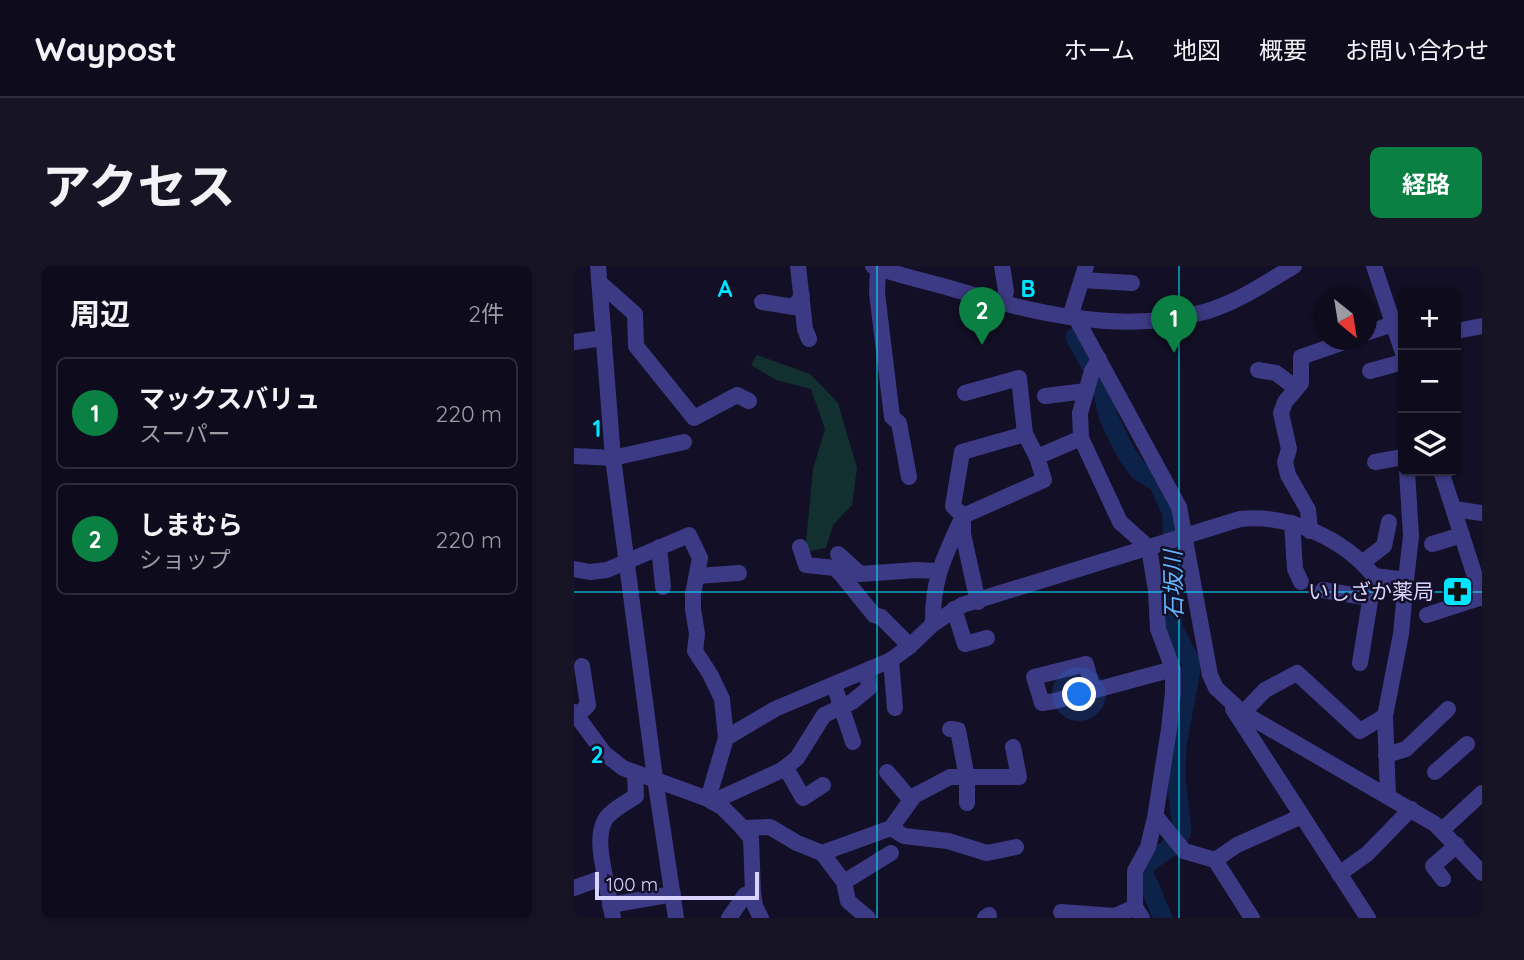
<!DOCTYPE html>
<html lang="ja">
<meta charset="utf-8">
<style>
body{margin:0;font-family:Quicksand,"Noto Sans JP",sans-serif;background:#171425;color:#f1f3f6}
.controls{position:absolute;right:21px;top:21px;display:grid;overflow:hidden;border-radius:10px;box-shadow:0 2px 5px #0004}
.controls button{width:63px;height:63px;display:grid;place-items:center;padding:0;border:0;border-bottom:2px solid #2e2b3b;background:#0e0b1c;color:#f1f3f6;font:35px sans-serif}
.compass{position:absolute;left:740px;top:21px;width:63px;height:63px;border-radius:50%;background:#0e0b1c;box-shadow:0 2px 5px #0004;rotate:150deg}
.scale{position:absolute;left:21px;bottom:18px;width:164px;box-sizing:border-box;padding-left:7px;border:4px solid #d9d4ff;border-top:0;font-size:19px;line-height:24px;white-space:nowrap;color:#d9d4ff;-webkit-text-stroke:5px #130f26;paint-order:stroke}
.you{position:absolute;left:506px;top:429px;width:24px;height:24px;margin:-18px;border:5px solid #fff;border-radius:50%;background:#1a73e8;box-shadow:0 0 0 10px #1a73e833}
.badge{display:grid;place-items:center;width:46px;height:46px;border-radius:50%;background:#0b8043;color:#fff;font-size:23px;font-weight:700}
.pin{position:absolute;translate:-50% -58px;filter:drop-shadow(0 2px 4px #0008)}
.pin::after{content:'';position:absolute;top:37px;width:24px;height:21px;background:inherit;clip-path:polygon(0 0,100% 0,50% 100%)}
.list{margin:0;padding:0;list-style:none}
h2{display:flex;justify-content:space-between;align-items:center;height:91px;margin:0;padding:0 28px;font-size:30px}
h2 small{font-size:23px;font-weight:400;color:#9b9ba3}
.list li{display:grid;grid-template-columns:46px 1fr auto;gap:21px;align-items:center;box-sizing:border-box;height:112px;margin:0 14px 14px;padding:0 14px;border:2px solid #2e2b3b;border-radius:10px}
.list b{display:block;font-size:26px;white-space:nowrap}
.list p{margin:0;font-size:23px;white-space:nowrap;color:#9b9ba3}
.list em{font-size:23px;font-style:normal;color:#9b9ba3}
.icon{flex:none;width:38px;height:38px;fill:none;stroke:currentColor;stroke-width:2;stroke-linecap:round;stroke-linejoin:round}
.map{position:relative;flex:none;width:908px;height:652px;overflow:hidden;border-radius:10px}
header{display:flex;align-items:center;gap:42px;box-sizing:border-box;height:98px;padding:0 35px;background:#0e0b1c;border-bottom:2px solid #2e2b3b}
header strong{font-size:33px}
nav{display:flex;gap:38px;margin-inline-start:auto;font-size:24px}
.intro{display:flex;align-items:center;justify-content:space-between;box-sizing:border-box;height:168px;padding:0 42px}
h1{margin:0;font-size:49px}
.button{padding:18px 32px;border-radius:10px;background:#0b8043;color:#fff;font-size:24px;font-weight:700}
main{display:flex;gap:42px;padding:0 42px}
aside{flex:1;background:#0e0b1c;border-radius:10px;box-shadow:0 2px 5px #0004}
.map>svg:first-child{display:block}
</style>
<header>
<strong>Waypost</strong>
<nav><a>ホーム</a><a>地図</a><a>概要</a><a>お問い合わせ</a></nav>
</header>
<div class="intro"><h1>アクセス</h1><a class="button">経路</a></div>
<main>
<aside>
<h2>周辺<small>2件</small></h2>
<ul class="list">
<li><span class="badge">1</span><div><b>マックスバリュ</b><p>スーパー</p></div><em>220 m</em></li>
<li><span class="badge">2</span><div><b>しまむら</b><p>ショップ</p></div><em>220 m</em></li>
</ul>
</aside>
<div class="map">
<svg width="908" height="652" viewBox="0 0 908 652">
<rect width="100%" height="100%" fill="#130f26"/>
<path fill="#12302f" d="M183,89L236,108L264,137L283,202L278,239L259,259L252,282L231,286L239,203L251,163L237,123L202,114L177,99Z"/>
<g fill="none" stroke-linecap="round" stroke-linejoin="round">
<path stroke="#0c2248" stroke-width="19" d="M501,71L527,118L534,150L552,187L565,205L584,217L598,247L599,362L618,398L603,479L602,511L608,564C602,585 580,588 568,603L589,652"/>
<g stroke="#3d3a85" stroke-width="16">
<path d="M24,0L39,192L81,512L102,652"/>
<path d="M224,0L231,63L235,73"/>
<path d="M299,0C323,9 347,14 372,21C454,45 544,70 630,46C663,37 691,17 720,0"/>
<path d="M428,0L432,25L429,37"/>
<path d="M800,0L829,87"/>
<path d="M304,2L303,27L318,151L325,157L335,211"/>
<path d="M508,14L558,17"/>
<path d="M26,17L61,48L62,80L120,152L163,129L175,135"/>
<path d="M188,36L220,41L228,30"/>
<path d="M496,51L512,0"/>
<path d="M502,52L605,241L636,409L642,422L669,447L861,558L908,607"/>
<path d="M882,65L908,60"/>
<path d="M792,67L819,58"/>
<path d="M0,76L30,72"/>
<path d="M525,93L518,105L506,147L507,172L546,256L575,282L582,325L584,363L599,403V427L595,463L581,552L574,581L561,605V641L568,652"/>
<path d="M684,104L702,107L722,122"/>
<path d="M796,105L829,96"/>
<path d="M391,127L445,112L451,168"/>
<path d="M471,130L512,125"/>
<path d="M0,190L39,192L110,176"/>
<path d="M463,191L507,172"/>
<path d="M801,196L829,191"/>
<path d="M867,205L908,332"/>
<path d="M880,243L908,247"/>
<path d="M718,257L721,303L727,316"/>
<path d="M736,265L734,244L714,209L711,196L715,183L707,147L711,136L727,117V91L776,74"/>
<path d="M858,278L888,269"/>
<path d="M85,281L89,321"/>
<path d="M226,281L232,299L261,302L266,307L300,349L307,351L336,380"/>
<path d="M264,288L286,308L343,304L364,305"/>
<path d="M789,296L810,280L815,256"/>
<path d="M0,303L16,306L33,304L115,269L126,292L119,328V343L123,368L121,385L136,408L148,433L152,472"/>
<path d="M123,310L165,307"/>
<path d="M832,314L837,270L833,205"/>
<path d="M749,324L796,332"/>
<path d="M380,343L391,378L413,372"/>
<path d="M853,349L908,331"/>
<path d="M359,358C358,312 371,290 389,250L470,214L463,191L451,168L388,186L379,240L389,250V268L404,336"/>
<path d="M317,394L321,442"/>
<path d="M786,397L800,310"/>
<path d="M260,419L279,476"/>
<path d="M519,424L512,398L460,411L468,437L481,435L599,403"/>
<path d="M659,443L794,652"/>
<path d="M0,446L30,487L49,502L134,533L149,542L165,558L177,572L179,626L181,640L187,652"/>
<path d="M669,447L691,424L723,407L786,465L811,450"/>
<path d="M4,449L14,439L8,400"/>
<path d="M376,463L384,464L393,512V537"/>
<path d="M812,489L832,483L874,443"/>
<path d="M209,503L216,509L229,532L249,519"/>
<path d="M313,506L337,534"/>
<path d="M861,506L893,478"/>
<path d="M134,533L152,472L201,443L317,394L336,380L359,358L388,339L666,253C715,248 769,272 800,310L832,314L827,368L811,450L814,529"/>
<path d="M138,536L208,504L223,492L250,449L278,436L295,422L293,405"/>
<path d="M581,552L584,553L610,585L641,594L678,652"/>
<path d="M169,562L196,561L223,577L248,587L317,562L340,530L376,511H445L439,481"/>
<path d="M317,562L330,570L374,575L413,587L442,581"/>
<path d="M868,564L908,527"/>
<path d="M248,587L270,616L274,635L294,652"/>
<path d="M641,594L663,579L728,550"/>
<path d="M765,608L793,588L837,543"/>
<path d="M31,611L39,652"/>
<path d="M869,613L859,600L883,579"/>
<path d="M270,616L317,587"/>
<path d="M0,622L31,611C28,594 22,570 31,554C36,545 53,536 62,530L61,508"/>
<path d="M36,639L99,628"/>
<path d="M487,646L541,650L561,641"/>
<path d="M155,652L171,629L179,626"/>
<path d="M411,652L415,649"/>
</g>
</g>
<path fill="none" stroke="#00e5ff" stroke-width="2" stroke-opacity="0.55" d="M303,0V652M605,0V652M0,326H908"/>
<defs>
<symbol id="pharmacy-square" viewBox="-11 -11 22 22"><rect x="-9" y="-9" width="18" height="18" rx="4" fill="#00e5ff" stroke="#130f26"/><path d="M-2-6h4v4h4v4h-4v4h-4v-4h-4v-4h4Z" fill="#111"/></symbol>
</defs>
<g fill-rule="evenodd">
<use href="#pharmacy-square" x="866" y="308" width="35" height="35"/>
</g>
<g text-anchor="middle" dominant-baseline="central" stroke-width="5" stroke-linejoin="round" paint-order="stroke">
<g font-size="21" fill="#d9d4ff" stroke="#130f26" text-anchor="end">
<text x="860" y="325">いしざか薬局</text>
</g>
<g font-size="23" font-style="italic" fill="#62b6ff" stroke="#130f26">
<text transform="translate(599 319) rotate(-91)">石坂川</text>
</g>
</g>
<g font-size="23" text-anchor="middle" font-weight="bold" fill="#00e5ff" stroke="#130f26" stroke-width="5" stroke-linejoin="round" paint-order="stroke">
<text x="151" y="31">A</text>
<text x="454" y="31">B</text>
<text x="23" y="171">1</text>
<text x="23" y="497">2</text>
</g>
</svg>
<div class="controls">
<button>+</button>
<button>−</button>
<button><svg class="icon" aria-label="layers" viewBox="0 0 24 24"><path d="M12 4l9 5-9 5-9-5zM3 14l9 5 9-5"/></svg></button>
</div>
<svg class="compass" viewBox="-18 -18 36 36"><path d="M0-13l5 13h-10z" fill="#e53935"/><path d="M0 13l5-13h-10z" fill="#9b9ba3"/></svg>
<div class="scale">100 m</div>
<div class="you"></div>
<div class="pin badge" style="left:600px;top:87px">1</div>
<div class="pin badge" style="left:408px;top:79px">2</div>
</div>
</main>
